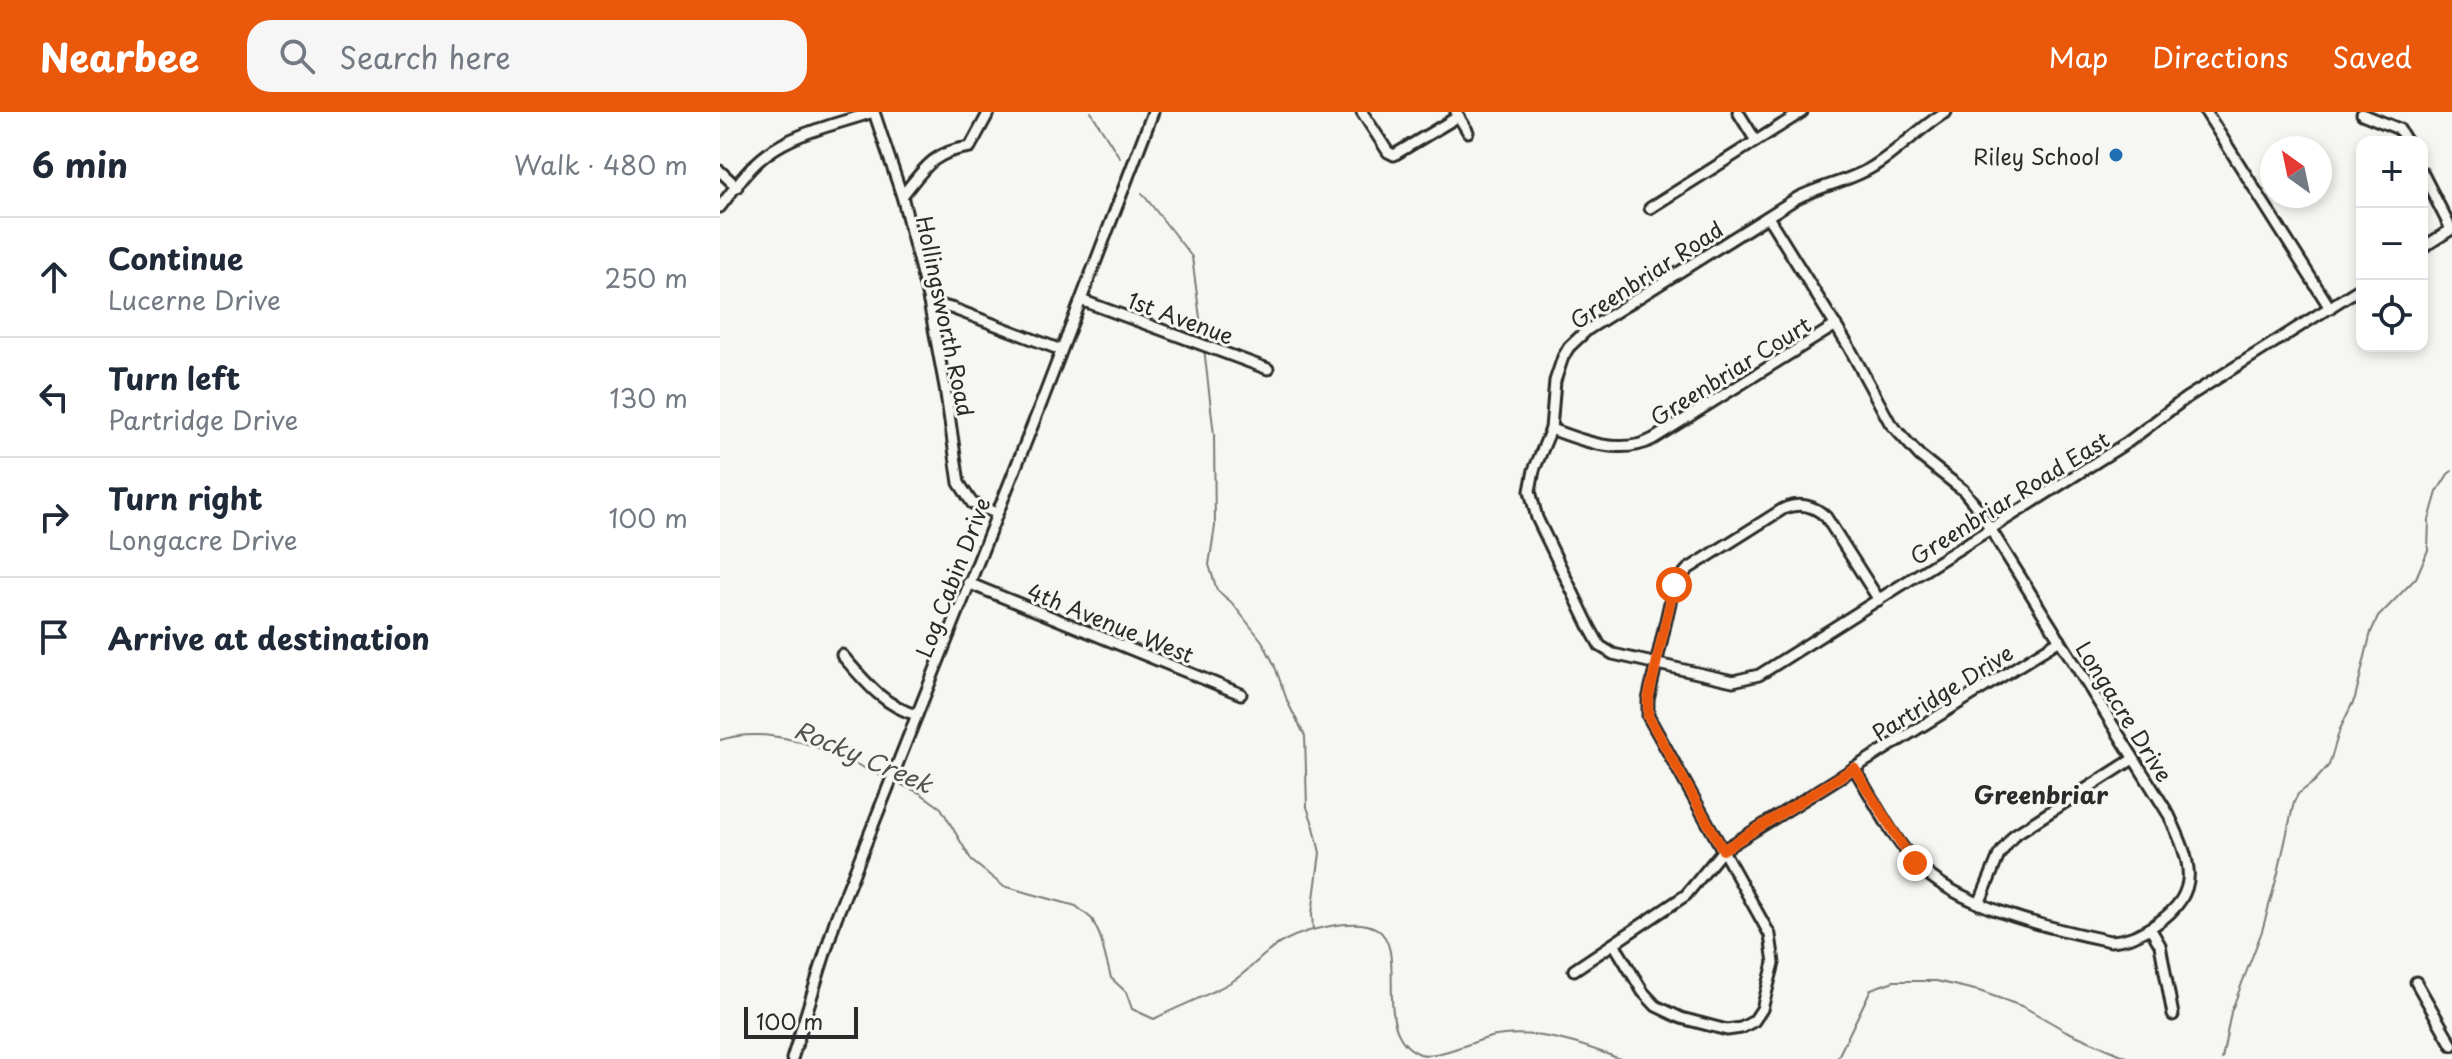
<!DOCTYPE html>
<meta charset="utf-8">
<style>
body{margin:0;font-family:"Playpen Sans",sans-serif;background:#f6f6f7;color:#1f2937}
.controls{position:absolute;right:24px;top:24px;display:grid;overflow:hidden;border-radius:16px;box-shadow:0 4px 12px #0003}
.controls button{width:72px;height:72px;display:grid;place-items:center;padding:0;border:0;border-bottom:2px solid #e0e1e3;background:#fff;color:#1f2937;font:40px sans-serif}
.compass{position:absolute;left:1540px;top:24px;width:72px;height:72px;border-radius:50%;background:#fff;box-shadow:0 4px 12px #0003;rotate:327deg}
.scale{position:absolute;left:24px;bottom:20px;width:114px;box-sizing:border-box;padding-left:8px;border:4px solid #2b2b2b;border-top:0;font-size:22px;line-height:28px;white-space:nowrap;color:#2b2b2b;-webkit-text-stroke:6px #f6f6f2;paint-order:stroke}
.stop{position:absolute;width:24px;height:24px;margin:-18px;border:6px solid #ea580c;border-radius:50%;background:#fff}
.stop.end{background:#ea580c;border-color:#fff;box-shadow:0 2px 8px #0008}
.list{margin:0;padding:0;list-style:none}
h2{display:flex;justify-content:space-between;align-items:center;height:104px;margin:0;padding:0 32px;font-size:34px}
h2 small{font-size:26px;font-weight:400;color:#747a83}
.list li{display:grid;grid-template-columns:52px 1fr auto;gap:24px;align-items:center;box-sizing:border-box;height:120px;padding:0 32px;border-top:2px solid #e0e1e3}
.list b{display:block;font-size:30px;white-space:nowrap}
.list p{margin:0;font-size:26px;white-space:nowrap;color:#747a83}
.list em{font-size:26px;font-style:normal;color:#747a83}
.icon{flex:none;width:44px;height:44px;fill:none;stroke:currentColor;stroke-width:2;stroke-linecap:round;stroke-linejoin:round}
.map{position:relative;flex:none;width:1732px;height:947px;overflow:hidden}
header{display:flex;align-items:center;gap:48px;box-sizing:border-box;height:112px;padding:0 40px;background:#ea580c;color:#fff}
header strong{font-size:38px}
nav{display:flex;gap:44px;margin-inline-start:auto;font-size:28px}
.search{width:560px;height:72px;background:#f6f6f7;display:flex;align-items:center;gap:20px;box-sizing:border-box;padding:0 28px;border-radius:24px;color:#747a83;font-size:30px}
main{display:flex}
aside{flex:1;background:#fff}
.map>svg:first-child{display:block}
</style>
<header>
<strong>Nearbee</strong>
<div class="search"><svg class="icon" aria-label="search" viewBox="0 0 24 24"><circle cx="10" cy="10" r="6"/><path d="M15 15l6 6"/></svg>Search here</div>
<nav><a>Map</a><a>Directions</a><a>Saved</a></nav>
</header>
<main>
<aside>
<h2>6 min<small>Walk · 480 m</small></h2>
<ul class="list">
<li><svg class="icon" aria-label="ahead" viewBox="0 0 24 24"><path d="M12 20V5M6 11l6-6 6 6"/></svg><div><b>Continue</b><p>Lucerne Drive</p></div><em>250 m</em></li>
<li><svg class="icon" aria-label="left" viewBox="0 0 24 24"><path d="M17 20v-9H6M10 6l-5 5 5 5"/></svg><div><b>Turn left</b><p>Partridge Drive</p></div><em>130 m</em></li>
<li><svg class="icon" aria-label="right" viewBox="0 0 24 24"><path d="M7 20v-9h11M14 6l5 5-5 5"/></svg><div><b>Turn right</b><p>Longacre Drive</p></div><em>100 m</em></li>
<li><svg class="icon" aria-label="arrive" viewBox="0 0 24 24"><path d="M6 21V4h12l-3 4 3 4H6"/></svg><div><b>Arrive at destination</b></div></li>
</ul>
</aside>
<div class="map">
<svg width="1732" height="947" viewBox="0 0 1732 947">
<rect width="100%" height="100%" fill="#f6f6f2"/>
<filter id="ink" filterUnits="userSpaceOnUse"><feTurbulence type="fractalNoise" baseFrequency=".0125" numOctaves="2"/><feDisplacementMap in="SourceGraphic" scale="16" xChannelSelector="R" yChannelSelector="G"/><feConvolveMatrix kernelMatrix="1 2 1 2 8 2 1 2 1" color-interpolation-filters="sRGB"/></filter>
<g filter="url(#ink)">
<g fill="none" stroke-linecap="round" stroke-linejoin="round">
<g stroke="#7a7a78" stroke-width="2">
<path d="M371,0L400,46"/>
<path d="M422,81L472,145L483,229"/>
<path d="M484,236L494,323L495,414L489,453L497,478L512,491L542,529L554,552L568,591L585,624L587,695L594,715L600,741L592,802L593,818"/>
<path d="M0,628C59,610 115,643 168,667"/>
<path d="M173,669L200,681L221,696L252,749L283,774L356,794L372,807L380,824L391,866L406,880L412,897L434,907C460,893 491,883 516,867C532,856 546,838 564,829C584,818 637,804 657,817C690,838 649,922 700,942C718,947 754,928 776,924C817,917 862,932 900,947"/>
<path d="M1117,947L1151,877L1174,869H1216L1259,879L1304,895L1346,919L1411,947"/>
<path d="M1502,947L1511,900L1542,819L1558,761L1574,690L1578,682L1594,670L1609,653L1620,617L1635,586L1651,520L1658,505L1696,466L1708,438L1709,408L1717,380L1728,362L1732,359"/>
</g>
<defs>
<g id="minor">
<path d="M154,0L182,84L209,190L225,275L239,371L252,391L276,401"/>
<path d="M642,0L668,40L674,43L739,4"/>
<path d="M736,0L748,20"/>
<path d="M1018,0L1036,29"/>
<path d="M1226,0C1200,15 1180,38 1154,54C1131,69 1102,73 1077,86L867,218L849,235L843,245L835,269L831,317L814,358L810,379L817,406L870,516L880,534L893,542L1013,569L1039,563L1408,330L1466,286L1642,175"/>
<path d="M1486,0L1610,196"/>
<path d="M1642,2L1679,17L1687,30"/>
<path d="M0,59L17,75"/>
<path d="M1702,60L1731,117"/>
<path d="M182,84C204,57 212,40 250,35L269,0"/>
<path d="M0,95C14,77 28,56 47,42C76,20 118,12 153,0"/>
<path d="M930,96L1082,0"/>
<path d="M1048,105L1129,235L1170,311L1200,344L1243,378L1256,394L1449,703C1470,749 1484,779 1436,812C1420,822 1409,828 1390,829C1332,817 1233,794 1194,749C1170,722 1153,687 1134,656"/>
<path d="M1702,136L1732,117"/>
<path d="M361,188L548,257"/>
<path d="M209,190L234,197L341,238"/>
<path d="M831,317C862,329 902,344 933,327L1116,213"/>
<path d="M248,471L521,582"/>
<path d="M122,543C143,567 164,595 197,603"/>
<path d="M1259,792L1279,743L1294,723L1413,647"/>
<path d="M1430,816L1440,833L1453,903"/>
<path d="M894,832L923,880L936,894L961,906L1007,918L1021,916L1034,909L1042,897L1054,851L1050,823L928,604V588L954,473L968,457L1063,397C1079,390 1094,393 1106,405L1159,488"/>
<path d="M854,858L966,783L1003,738L1340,528"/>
<path d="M1696,870L1732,933"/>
<path d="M72,947L116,806L321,292L433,0"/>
</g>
</defs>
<use href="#minor" stroke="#2b2b2b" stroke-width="15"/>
<use href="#minor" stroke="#f6f6f2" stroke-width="9"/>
</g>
</g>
<g fill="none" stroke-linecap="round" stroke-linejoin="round" filter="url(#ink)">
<path stroke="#ea580c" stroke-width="10" d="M954,473L928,588V604L1003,738L1134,656L1182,733L1195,751"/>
</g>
<circle fill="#1f6fb2" stroke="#f6f6f2" stroke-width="3" cx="1396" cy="43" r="8"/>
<g text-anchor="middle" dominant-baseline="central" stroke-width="6" stroke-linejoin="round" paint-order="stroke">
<g font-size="22" fill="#2b2b2b" stroke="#f6f6f2" text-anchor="end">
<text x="1380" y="43">Riley School</text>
</g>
<g font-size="22" fill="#2b2b2b" stroke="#f6f6f2">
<text transform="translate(926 162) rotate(-33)">Greenbriar Road</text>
<text transform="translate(226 204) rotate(78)">Hollingsworth Road</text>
<text transform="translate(461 205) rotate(20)">1st Avenue</text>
<text transform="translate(1010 258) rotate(-32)">Greenbriar Court</text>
<text transform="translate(1289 385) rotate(-32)">Greenbriar Road East</text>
<text transform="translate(232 465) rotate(-69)">Log Cabin Drive</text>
<text transform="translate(391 510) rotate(22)">4th Avenue West</text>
<text transform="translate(1222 580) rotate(-32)">Partridge Drive</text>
<text transform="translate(1405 599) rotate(58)">Longacre Drive</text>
</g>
<g font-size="24" font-style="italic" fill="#525251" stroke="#f6f6f2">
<text transform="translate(144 644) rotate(23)">Rocky Creek</text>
</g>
<g font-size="24" font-weight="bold" fill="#2b2b2b" stroke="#f6f6f2">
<text x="1321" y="682">Greenbriar</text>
</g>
</g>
</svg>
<div class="controls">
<button>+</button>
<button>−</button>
<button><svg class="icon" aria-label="locate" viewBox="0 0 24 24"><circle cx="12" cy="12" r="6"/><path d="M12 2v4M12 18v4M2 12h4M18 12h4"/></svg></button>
</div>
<svg class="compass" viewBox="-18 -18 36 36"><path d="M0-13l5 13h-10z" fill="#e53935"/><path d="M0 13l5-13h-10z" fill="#747a83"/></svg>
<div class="scale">100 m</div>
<div class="stop" style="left:954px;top:473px"></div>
<div class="stop end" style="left:1195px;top:751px"></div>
</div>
</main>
